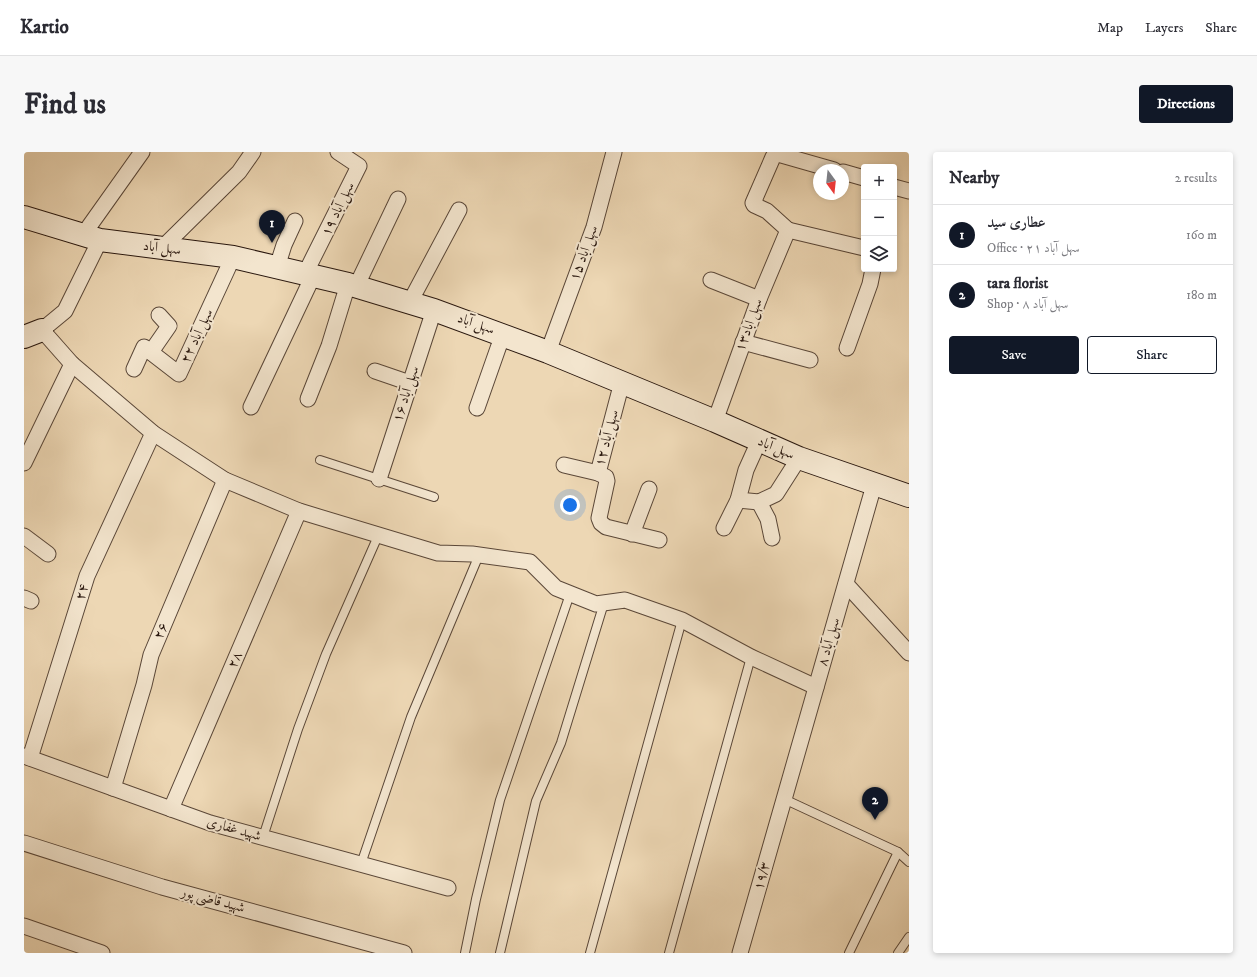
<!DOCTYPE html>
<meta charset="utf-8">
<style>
body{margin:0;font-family:"IM FELL DW Pica",Amiri,serif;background:#f7f7f7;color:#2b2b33}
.controls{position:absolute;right:12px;top:12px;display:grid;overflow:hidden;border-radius:4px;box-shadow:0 2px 6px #0003}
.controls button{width:36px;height:36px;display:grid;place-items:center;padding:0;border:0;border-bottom:1px solid #e1e1e2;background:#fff;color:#2b2b33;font:20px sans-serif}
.compass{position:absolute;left:789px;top:12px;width:36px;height:36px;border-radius:50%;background:#fff;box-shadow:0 2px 6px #0003;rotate:165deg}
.you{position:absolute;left:546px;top:353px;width:14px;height:14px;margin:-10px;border:3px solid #fff;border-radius:50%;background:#1a73e8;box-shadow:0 0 0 6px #1a73e833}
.badge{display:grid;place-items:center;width:26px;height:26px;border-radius:50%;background:#111827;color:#fff;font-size:13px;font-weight:700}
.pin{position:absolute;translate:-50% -33px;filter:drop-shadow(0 1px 2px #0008)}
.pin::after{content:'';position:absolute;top:21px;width:14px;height:12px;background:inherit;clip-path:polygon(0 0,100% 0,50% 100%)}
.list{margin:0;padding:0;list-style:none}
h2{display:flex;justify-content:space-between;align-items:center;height:52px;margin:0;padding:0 16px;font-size:17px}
h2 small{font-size:13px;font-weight:400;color:#7c7c81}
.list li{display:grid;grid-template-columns:26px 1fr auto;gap:12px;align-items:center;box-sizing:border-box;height:60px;padding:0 16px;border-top:1px solid #e1e1e2}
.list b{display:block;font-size:15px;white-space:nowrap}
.list p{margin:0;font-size:13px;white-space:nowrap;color:#7c7c81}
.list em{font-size:13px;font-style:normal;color:#7c7c81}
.actions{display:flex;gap:8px;padding:12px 16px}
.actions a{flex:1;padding:9px 0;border:1px solid #111827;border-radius:4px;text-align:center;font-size:14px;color:#111827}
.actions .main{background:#111827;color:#fff}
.icon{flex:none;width:22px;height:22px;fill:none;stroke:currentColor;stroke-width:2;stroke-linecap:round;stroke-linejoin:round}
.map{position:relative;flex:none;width:885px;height:801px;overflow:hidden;border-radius:4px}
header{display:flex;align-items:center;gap:24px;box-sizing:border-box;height:56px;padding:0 20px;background:#fff;border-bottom:1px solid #e1e1e2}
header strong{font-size:19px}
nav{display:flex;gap:22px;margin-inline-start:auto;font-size:14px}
.intro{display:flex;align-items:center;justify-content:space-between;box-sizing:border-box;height:96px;padding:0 24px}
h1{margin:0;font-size:28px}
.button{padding:10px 18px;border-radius:4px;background:#111827;color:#fff;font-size:14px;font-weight:700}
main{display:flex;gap:24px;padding:0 24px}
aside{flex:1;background:#fff;border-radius:4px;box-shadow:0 2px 6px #0003}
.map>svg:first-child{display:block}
</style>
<header>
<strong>Kartio</strong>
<nav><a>Map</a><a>Layers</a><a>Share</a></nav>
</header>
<div class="intro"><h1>Find us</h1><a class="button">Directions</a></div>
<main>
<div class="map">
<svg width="885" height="801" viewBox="0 0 885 801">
<rect width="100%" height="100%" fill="#edd7b4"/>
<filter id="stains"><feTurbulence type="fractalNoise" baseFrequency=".005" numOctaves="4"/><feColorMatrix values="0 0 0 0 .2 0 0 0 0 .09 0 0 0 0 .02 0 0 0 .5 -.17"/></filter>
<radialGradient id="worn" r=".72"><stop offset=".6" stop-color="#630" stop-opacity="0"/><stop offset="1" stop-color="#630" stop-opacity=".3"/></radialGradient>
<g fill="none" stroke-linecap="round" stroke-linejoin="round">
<defs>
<g id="lane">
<path d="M296,308L410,345"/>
<path d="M760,647L874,700L885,710"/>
<path d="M239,685L274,577L302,502L354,384"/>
<path d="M337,712L387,565L455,403"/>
<path d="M441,801L452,747L476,648L546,442"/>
<path d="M476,801L512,649L537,591L580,451"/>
<path d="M566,801L658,468"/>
<path d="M645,801L727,505"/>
<path d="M825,801L874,700"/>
<path d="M874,801L885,785"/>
</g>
<g id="street">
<path d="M819,20L840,26"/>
<path d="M870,35L885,39"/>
<path d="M764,78L743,59L730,53L729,51L749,5L754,2L810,18"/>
<path d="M764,78L840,96"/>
<path d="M59,83L118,0"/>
<path d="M76,88L41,159L18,178L48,212L129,281L201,328L275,359L414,401L448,402L506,410L532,436L572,452L601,448L658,468L727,505L792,535"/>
<path d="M138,96L215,20L229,0"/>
<path d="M253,115L260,93L271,69"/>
<path d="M281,122L335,14L314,0"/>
<path d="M687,128L735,147"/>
<path d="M332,135L374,47"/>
<path d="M386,150L435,58"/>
<path d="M719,190L786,208"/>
<path d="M823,196L846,132L849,117"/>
<path d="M127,200L145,174L135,163"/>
<path d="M524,200L570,75L590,0"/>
<path d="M110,217L120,195L155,222L209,105"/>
<path d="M351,219L386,231"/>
<path d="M598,230L574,321L582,325L583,329L575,366L577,371L582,375L635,388"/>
<path d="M284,247L305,194L324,132"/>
<path d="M227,255L289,124"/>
<path d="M453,256L479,182"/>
<path d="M691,269L735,147L764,78"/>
<path d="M0,311L48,212"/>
<path d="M540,313L574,321"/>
<path d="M355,327L410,158"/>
<path d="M714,348L735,350L752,342L775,306"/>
<path d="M735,350L744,367L748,386"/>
<path d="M700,376L714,348L722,318L735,289"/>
<path d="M608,382L625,337"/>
<path d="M0,384L24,402"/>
<path d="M822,432L885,501"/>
<path d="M0,446L7,449"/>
<path d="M0,604L186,671L424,736"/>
<path d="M6,606L63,424L129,281"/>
<path d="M89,636L120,533L127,503L201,328"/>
<path d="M147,657L275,359"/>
<path d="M0,691L138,735L380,801"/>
<path d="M0,774L78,801"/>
<path d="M716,801L850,333"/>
</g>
<g id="secondary">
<path d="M0,65L76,88L209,105L324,132L410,158L524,200L691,269L775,306L885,344"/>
<path d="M0,185L18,178"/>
</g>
</defs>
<use href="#lane" stroke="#5a4738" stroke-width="10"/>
<use href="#street" stroke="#5a4738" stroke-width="17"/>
<use href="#secondary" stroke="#29170e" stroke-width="24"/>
<use href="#lane" stroke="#f3e5ce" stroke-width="8"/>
<use href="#street" stroke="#f3e5ce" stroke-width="15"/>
<use href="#secondary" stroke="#f3e5ce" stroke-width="22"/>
</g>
<g text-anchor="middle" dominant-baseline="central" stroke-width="4" stroke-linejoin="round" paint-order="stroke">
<g font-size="14" fill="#29170e" stroke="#f3e5ce">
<text transform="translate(314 57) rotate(-64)">سهل آباد ۱۹</text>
<text transform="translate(138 96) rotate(7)">سهل آباد</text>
<text transform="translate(560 101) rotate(-70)">سهل آباد ۱۵</text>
<text transform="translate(452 172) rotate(19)">سهل آباد</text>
<text transform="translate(725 173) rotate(-70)">سهل اباد۱۳</text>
<text transform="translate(173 184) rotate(-65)">سهل آباد ۲۲</text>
<text transform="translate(382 242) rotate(-72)">سهل آباد ۱۶</text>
<text transform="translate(583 286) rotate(-75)">سهل آباد ۱۲</text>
<text transform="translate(752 296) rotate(23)">سهل آباد</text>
<text transform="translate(58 440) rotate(-73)">۲۴</text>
<text transform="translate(137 479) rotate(-67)">۲۶</text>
<text transform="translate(805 490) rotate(-74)">سهل آباد ۸</text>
<text transform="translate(211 508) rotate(-67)">۲۸</text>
<text transform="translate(210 677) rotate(16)">شهید غفاری</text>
<text transform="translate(738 724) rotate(-74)">۱۹/۳</text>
<text transform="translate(189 748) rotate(15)">شهید قاضی پور</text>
</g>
</g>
<rect width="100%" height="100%" filter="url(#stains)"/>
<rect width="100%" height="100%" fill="url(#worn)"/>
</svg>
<div class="controls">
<button>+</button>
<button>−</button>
<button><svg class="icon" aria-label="layers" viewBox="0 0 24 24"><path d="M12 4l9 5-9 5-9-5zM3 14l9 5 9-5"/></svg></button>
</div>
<svg class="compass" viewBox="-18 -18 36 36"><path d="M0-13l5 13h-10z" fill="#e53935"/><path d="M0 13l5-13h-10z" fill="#7c7c81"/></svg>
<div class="you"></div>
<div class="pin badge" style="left:248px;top:91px">1</div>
<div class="pin badge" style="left:851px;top:668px">2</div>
</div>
<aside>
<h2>Nearby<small>2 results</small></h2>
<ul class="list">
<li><span class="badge">1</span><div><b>عطاری سید</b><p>Office · سهل آباد ۲۱</p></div><em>160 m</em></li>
<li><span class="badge">2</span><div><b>tara florist</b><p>Shop · سهل آباد ۸</p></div><em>180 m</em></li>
</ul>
<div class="actions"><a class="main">Save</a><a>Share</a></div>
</aside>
</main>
